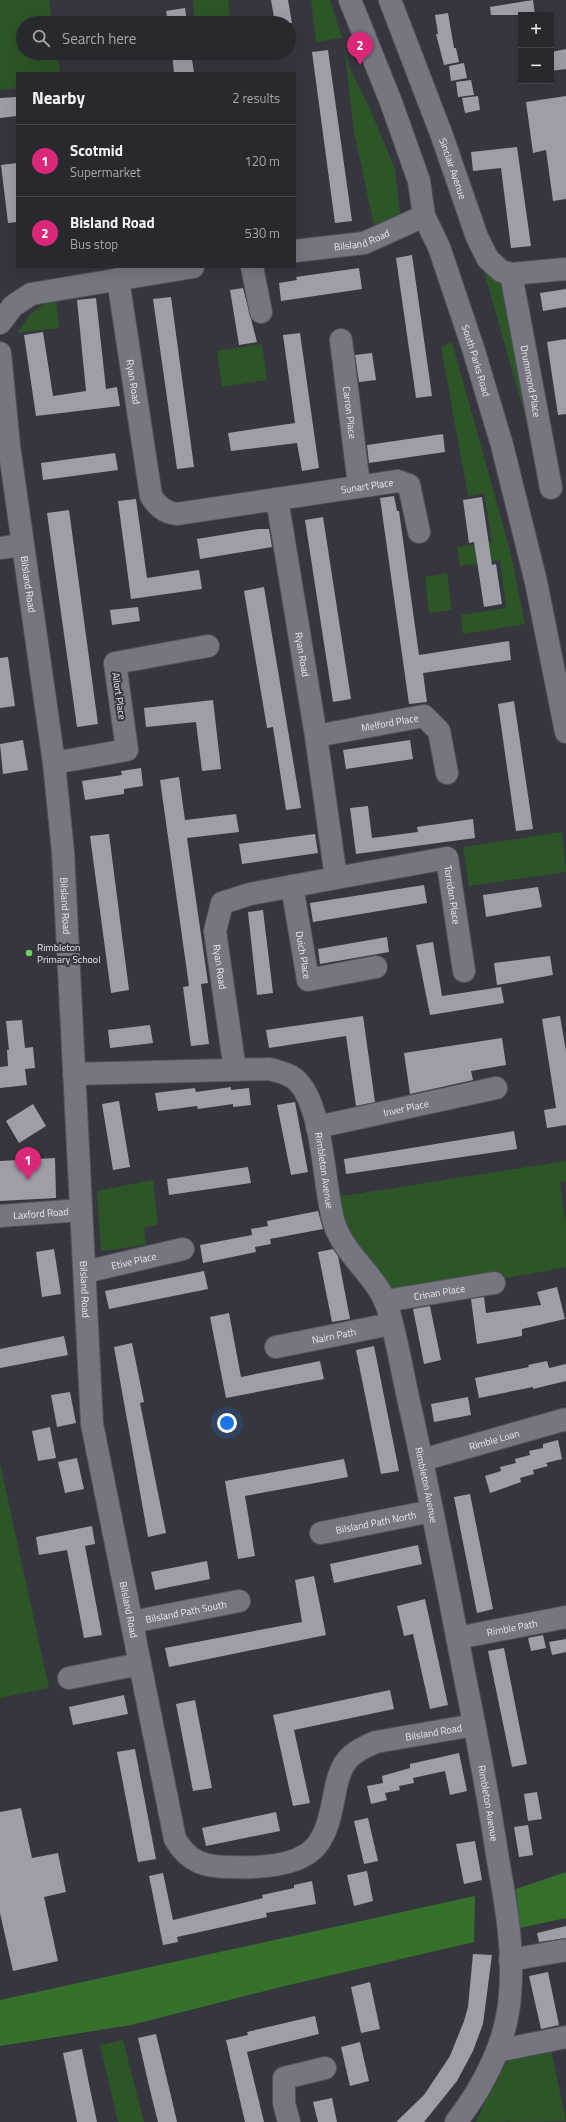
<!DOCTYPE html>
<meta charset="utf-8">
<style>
body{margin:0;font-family:"Titillium Web",sans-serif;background:#34343b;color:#f1f3f6}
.controls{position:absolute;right:12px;top:12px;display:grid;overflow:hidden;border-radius:0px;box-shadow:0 4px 16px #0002}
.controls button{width:36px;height:36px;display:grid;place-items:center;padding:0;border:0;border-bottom:1px solid #44444b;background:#28282f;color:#f1f3f6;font:20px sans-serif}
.you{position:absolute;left:227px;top:1423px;width:14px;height:14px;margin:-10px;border:3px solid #fff;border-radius:50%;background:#1a73e8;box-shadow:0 0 0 6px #1a73e833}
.badge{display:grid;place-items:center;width:26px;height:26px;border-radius:50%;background:#db2777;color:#fff;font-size:13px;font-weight:700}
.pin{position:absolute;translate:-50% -33px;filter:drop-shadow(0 1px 2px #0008)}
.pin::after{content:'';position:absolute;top:21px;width:14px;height:12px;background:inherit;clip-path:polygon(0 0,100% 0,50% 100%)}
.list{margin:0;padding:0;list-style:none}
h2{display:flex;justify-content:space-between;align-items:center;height:52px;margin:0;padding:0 16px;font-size:17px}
h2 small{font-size:13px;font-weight:400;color:#a5a6aa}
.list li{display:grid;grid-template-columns:26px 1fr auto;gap:12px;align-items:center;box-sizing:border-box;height:72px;padding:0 16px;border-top:1px solid #44444b}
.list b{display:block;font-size:15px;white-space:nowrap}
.list p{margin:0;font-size:13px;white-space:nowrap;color:#a5a6aa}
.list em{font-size:13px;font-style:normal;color:#a5a6aa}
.icon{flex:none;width:22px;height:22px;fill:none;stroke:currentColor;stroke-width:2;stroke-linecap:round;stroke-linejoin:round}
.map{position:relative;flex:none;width:566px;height:2122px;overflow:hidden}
.search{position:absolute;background:#28282f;box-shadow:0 4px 16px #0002;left:16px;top:16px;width:280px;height:44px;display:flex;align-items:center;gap:10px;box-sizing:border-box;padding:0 14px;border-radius:22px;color:#a5a6aa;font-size:15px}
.panel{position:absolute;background:#28282f;box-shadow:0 4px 16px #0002;left:16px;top:72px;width:280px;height:196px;border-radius:0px}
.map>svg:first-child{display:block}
</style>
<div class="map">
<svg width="566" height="2122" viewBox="0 0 566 2122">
<rect width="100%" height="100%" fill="#36363f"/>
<g fill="#2e5528">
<path d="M0,0H49L52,23H23V53H57L60,73H17V88L0,90Z"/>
<path d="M193,0H228L231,20L195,23Z"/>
<path d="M311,0H330L342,38L316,42Z"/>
<path d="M344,45L350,69L369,107L395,169L400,214L374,225L354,132Z"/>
<path d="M481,261L506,282L538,461Z"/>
<path d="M56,299L59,328L18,333C29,314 35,307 56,299Z"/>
<path d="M452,342L511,554L525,624L463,634L461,615L506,608L500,560L460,566L457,547L492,542L484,493L468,496L441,347Z"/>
<path d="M262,344L267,380L222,387L217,351Z"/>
<path d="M447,573L452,610L429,613L425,577Z"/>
<path d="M562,832L566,872L469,886L463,847Z"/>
<path d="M566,1161V1181L560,1182L566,1225V1267L385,1301L329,1198Z"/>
<path d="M153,1180L158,1225L144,1227L146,1245L101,1251L97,1191Z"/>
<path d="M0,1464L49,1688L0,1698Z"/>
<path d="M123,2040L144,2122H118L100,2045Z"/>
<path d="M551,2050L566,2121L476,2122L506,2054Z"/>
</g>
<g fill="#35712b">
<path d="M566,1872V1918L520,1928L516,1889Z"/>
<path d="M475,1896L474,1942L289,1985L131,2025L0,2046V2000Z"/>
</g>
<g fill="#9e9ea9">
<path d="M271,0H288L292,23H275Z"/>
<path d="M533,0L535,15H491L490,7Z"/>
<path d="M185,8L187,23H168L166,11Z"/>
<path d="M448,13L454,48H456L459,62L444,65L436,34H438L435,15Z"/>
<path d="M566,49V69L551,71V52Z"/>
<path d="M328,50L352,221L335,223L312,52Z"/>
<path d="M172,53H191L194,73H174Z"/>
<path d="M464,63L467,78L451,81L449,66Z"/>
<path d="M471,80L474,95L458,97L456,82Z"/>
<path d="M478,96L480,110L465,113L462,98Z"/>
<path d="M566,96V199L553,201L546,150L533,153L526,102Z"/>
<path d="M17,97V116L0,118V98Z"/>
<path d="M517,147L531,246L511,248L501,168L473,171L471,152Z"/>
<path d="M17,163V222L8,223L1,165Z"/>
<path d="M412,255L432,396L416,398L396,258Z"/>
<path d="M359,268L362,289L281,301L279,283L297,280L296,277Z"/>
<path d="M243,288L257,342L239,345L230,290Z"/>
<path d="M566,289V307L543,311L540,293Z"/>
<path d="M171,297L194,467L177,469L153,299Z"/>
<path d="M96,298L106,389L117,387L120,406L36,416L24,335L43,332L53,396L86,391L77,300Z"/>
<path d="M300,333L319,468L302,471L297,443L231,451L228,433L295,423L283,335Z"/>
<path d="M566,339V414L558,415L547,342Z"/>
<path d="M372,353L376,380L359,382L355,355Z"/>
<path d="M443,434L445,452L369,463L367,445Z"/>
<path d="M115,453L118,470L43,480L41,463Z"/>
<path d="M394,496L397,511H399L419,655L509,641L511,660L423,673L427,702L409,704L380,498Z"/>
<path d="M482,497L492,565L496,564L502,604L484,607L474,542L469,543L463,500Z"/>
<path d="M136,499L147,578L199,570L202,589L131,599L118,501Z"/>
<path d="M69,510L98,724L77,727L47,513Z"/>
<path d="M323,517L351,699L333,702L305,520Z"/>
<path d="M258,529H269L272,547L200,559L197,539Z"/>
<path d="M264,587L301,808L286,810L273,727L267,728L244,591Z"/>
<path d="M138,607L140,621L112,625L110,610Z"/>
<path d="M8,657L15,706L0,708V658Z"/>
<path d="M213,700L221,769L202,771L196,722L146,727L144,708Z"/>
<path d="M514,701L533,829L516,831L498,704Z"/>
<path d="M23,740L28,770L3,774L0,744Z"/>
<path d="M410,740L413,759L346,769L343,750Z"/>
<path d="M141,768L143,786L124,789V794L85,800L82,781L122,775L121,771Z"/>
<path d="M179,777L185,820L236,814L239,832L187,838L208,983L201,984L209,1044L191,1046L183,987L189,986L160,780Z"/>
<path d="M368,806L372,838L418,832L417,827L473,819L475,838L356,854L350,808Z"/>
<path d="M109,834L129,990L111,993L90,836Z"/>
<path d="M315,834L318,853L242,864L239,844Z"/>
<path d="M424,885L427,903L313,922L310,903Z"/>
<path d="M538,887L542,907L486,917L483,895Z"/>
<path d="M263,910L273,993L257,995L248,912Z"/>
<path d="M387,937L389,952L320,964L318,949Z"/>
<path d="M433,942L442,996L501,987L504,1003L430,1015L416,945Z"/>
<path d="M550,956L553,975L497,985L494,963Z"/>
<path d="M363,1016L375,1102L356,1106L346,1036L269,1048L266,1030Z"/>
<path d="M560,1016L566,1051V1125L547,1128L544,1110L556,1108L542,1019Z"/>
<path d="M22,1020L25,1048L33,1047L35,1068L25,1069L27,1085L0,1088V1067L8,1066L7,1050H9L6,1021Z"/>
<path d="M150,1025L153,1043L110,1048L108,1030Z"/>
<path d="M502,1038L506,1065L471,1071L473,1080L410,1094L404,1053Z"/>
<path d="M231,1087V1090L249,1088L251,1105L233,1107V1104L198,1109L197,1106L158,1111L155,1093L195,1088L196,1092Z"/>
<path d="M119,1101L130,1167L113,1170L102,1104Z"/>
<path d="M295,1102L308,1172L291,1175L277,1105Z"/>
<path d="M33,1104L46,1126L19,1143L6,1121Z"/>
<path d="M514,1131L517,1149L346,1174L344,1159Z"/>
<path d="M55,1158L56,1198L0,1201V1161Z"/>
<path d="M248,1167L251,1183L169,1195L167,1179Z"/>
<path d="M318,1211L323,1229L270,1239L271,1244L255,1247L256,1252L203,1263L200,1245L252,1235L251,1229L268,1226L267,1221Z"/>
<path d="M54,1249L61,1294L42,1297L36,1252Z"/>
<path d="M333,1249L338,1256L350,1319L332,1322L318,1252Z"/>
<path d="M204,1271L208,1289L109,1309L105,1291Z"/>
<path d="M557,1287L565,1319L522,1329V1336L477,1344L471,1299L484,1297L486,1313L541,1305L537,1292Z"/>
<path d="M430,1306L441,1360L424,1364L413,1309Z"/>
<path d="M229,1313L241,1377L320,1361L324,1379L226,1398L210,1317Z"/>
<path d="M64,1336L68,1355L0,1368V1349Z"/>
<path d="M132,1343L144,1402L140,1403L166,1533L148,1537L114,1347Z"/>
<path d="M374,1346L399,1471L381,1474L356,1350Z"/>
<path d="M547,1361L549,1368L566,1364V1381L533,1389V1387L479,1398L475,1378L529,1367L528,1365Z"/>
<path d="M70,1392L76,1423L57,1427L51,1395Z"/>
<path d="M468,1397L471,1415L434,1422L431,1404Z"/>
<path d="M50,1427L56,1458L38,1461L32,1431Z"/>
<path d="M558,1440L562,1459L546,1463L548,1466L533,1470L534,1474L520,1478L521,1482L490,1493L485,1476L501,1471L500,1467L516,1463L515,1459L530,1455L529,1451L543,1448V1444Z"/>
<path d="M77,1458L84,1489L65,1493L58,1462Z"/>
<path d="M344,1459L348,1477L245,1496L255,1556L238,1559L225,1481Z"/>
<path d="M470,1494L493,1609L477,1613L454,1497Z"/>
<path d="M92,1526L95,1544L85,1546L102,1635L84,1638L67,1550L39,1555L36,1537Z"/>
<path d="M418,1545L422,1564L334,1583L330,1564Z"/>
<path d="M207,1561L210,1579L155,1590L151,1572Z"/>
<path d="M314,1576L326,1635L169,1667L165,1648L302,1622L295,1580Z"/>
<path d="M425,1599L448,1705L430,1709L413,1634L404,1636L397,1606Z"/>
<path d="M543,1635L546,1648L531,1651L528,1638Z"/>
<path d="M566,1639V1652L552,1655L549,1642Z"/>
<path d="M504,1648L527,1764L512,1767L488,1651Z"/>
<path d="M390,1690L394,1709L294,1730L310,1803L293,1806L273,1715Z"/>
<path d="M124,1695L128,1714L73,1725L69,1707Z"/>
<path d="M195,1700L212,1788L193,1791L176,1704Z"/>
<path d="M135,1749L156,1859L138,1862L117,1752Z"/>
<path d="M459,1753L467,1791L450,1795L445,1771L413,1778L414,1783L399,1786L400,1790L385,1793L387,1800L371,1804L367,1786L383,1783L382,1776L410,1768V1764Z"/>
<path d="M537,1792L542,1819L528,1821L524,1794Z"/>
<path d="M21,1808L32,1858L58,1853L66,1892L44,1897L58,1961L13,1971L0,1913V1812Z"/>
<path d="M276,1812L280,1831L206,1846L202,1828Z"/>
<path d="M368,1818L378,1861L364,1864L354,1821Z"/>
<path d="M528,1825L533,1855L519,1857L514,1827Z"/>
<path d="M475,1841L482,1880L464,1884L456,1844Z"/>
<path d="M367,1871L373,1901L354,1906L347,1875Z"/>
<path d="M163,1873L173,1920L263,1898L262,1895L294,1888V1885L312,1881L316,1904L266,1913L267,1917L177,1937L178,1942L163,1945L149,1876Z"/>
<path d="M566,1926V1938L539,1942L537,1933Z"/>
<path d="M473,1954L492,1955L483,2024L473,2051L457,2081L424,2122H396L424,2095L450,2056L464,2021L468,2007Z"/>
<path d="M548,1972L559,2025L541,2029L529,1976Z"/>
<path d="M370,1982L380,2029L361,2033L351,1987Z"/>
<path d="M315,2016L319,2034L247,2052L264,2122H245L226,2040L248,2035L247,2032Z"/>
<path d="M156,2034L171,2096L177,2122H158L149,2086L138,2038Z"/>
<path d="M360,2042L369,2081L350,2086L341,2047Z"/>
<path d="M82,2049L89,2084L97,2122H77L63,2053Z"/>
<path d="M332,2098L337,2122H318L313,2102Z"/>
</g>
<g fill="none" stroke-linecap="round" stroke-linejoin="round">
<defs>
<g id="minor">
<path id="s1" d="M350,0L391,102L419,181L424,216L439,247L473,348L502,445L536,582L566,732"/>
<path id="s2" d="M390,0L442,136L477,237L488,259L501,271L511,274L566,269"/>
<path id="s3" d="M295,251L364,243L424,216"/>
<path d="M252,267L261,312"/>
<path id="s4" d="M511,274L551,488"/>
<path id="s5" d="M118,279L151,496C157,506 165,513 177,514L277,499L316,736L336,878L250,894L222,903L215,931L235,1070"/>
<path d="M0,323L13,306L31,294L193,267"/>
<path id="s6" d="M341,340L359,485"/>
<path id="s7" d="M0,353L9,446L54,763L63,852L92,1424L175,1839C189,1863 205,1867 231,1867C258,1868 300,1867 317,1845C327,1832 330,1816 333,1802C336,1787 338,1771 348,1759C355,1751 366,1746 376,1742L474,1725"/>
<path id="s8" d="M277,499L398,481L409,485L419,532"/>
<path d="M0,548L22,545"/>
<path id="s9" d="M316,736L424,716L439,731L447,773"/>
<path d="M54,763L127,750L115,663L208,646"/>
<path id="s10" d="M336,878L447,858L464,971"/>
<path id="s11" d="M292,886L308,980L376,967"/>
<path id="s12" d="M74,1074L269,1069C277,1071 288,1073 295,1079C324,1103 323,1187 334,1223C345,1257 378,1276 388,1309C397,1339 402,1371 409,1402C430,1495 448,1589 466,1683C478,1742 489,1801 498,1860C506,1904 514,1950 510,1995C507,2041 484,2086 456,2122"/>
<path id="s13" d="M317,1127L496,1088"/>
<path id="s14" d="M0,1216L81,1210"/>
<path id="s15" d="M85,1272L183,1249"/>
<path id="s16" d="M385,1301L494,1283"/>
<path id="s17" d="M276,1347L391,1324"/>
<path id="s18" d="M422,1460L566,1419"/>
<path id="s19" d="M321,1533L432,1511"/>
<path id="s20" d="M132,1622L239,1601"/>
<path id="s21" d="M457,1638L566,1617"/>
<path d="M69,1678L140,1664"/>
<path d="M510,1960L566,1950"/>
<path d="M497,2051L566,2037"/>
<path d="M289,2122L284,2103V2078L325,2068"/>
</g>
</defs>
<use href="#minor" stroke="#52525a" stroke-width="24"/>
<use href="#minor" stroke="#767680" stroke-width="22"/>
</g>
<circle fill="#6fd35f" stroke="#36363f" stroke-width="1.5" cx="29" cy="953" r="4"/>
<g text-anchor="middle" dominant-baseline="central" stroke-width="4" stroke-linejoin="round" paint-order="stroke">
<g font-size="10" fill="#e7e7ee" stroke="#36363f">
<text stroke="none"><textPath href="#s2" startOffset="180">Sinclair Avenue</textPath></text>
<text stroke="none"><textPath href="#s3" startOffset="68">Bilsland Road</textPath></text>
<text stroke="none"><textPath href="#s1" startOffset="383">South Parks Road</textPath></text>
<text stroke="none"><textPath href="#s4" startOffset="109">Drummond Place</textPath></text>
<text stroke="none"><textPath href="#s5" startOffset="104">Ryan Road</textPath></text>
<text stroke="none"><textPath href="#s6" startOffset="73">Carron Place</textPath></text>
<text stroke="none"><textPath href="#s8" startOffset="91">Sunart Place</textPath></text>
<text stroke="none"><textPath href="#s7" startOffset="233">Bilsland Road</textPath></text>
<text stroke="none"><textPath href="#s5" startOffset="511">Ryan Road</textPath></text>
<text transform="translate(119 696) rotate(82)">Ailort Place</text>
<text stroke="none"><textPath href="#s9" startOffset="75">Melford Place</textPath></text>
<text stroke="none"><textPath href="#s10" startOffset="150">Torridon Place</textPath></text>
<text stroke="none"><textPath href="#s7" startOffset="557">Bilsland Road</textPath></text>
<text stroke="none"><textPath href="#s11" startOffset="70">Duich Place</textPath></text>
<text stroke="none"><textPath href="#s5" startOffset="919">Ryan Road</textPath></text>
<text stroke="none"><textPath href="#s13" startOffset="91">Inver Place</textPath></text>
<text stroke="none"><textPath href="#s12" startOffset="321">Rimbleton Avenue</textPath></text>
<text stroke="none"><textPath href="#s14" startOffset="41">Laxford Road</textPath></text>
<text stroke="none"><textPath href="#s15" startOffset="50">Etive Place</textPath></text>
<text stroke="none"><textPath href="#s7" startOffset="941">Bilsland Road</textPath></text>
<text stroke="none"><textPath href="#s16" startOffset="55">Crinan Place</textPath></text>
<text stroke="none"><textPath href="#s17" startOffset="59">Nairn Path</textPath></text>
<text stroke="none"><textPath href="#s18" startOffset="75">Rimble Loan</textPath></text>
<text stroke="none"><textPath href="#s12" startOffset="657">Rimbleton Avenue</textPath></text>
<text stroke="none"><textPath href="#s19" startOffset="56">Bilsland Path North</textPath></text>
<text stroke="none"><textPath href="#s7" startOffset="1265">Bilsland Road</textPath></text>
<text stroke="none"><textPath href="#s20" startOffset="55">Bilsland Path South</textPath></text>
<text stroke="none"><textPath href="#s21" startOffset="56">Rimble Path</textPath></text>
<text stroke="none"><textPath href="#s7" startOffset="1841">Bilsland Road</textPath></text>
<text stroke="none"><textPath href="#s12" startOffset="981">Rimbleton Avenue</textPath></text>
</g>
<g font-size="10" fill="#e7e7ee" stroke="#36363f" text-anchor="start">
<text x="37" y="947">Rimbleton<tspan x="37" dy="12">Primary School</tspan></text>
</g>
</g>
</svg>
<div class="controls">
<button>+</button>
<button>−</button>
</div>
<div class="you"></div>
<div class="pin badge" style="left:28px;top:1180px">1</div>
<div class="pin badge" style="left:360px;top:65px">2</div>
<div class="search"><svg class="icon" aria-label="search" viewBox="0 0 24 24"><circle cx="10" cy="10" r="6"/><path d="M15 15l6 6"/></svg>Search here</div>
<section class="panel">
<h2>Nearby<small>2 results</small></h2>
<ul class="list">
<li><span class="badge">1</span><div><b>Scotmid</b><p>Supermarket</p></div><em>120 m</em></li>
<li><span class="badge">2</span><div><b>Bisland Road</b><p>Bus stop</p></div><em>530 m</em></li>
</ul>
</section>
</div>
